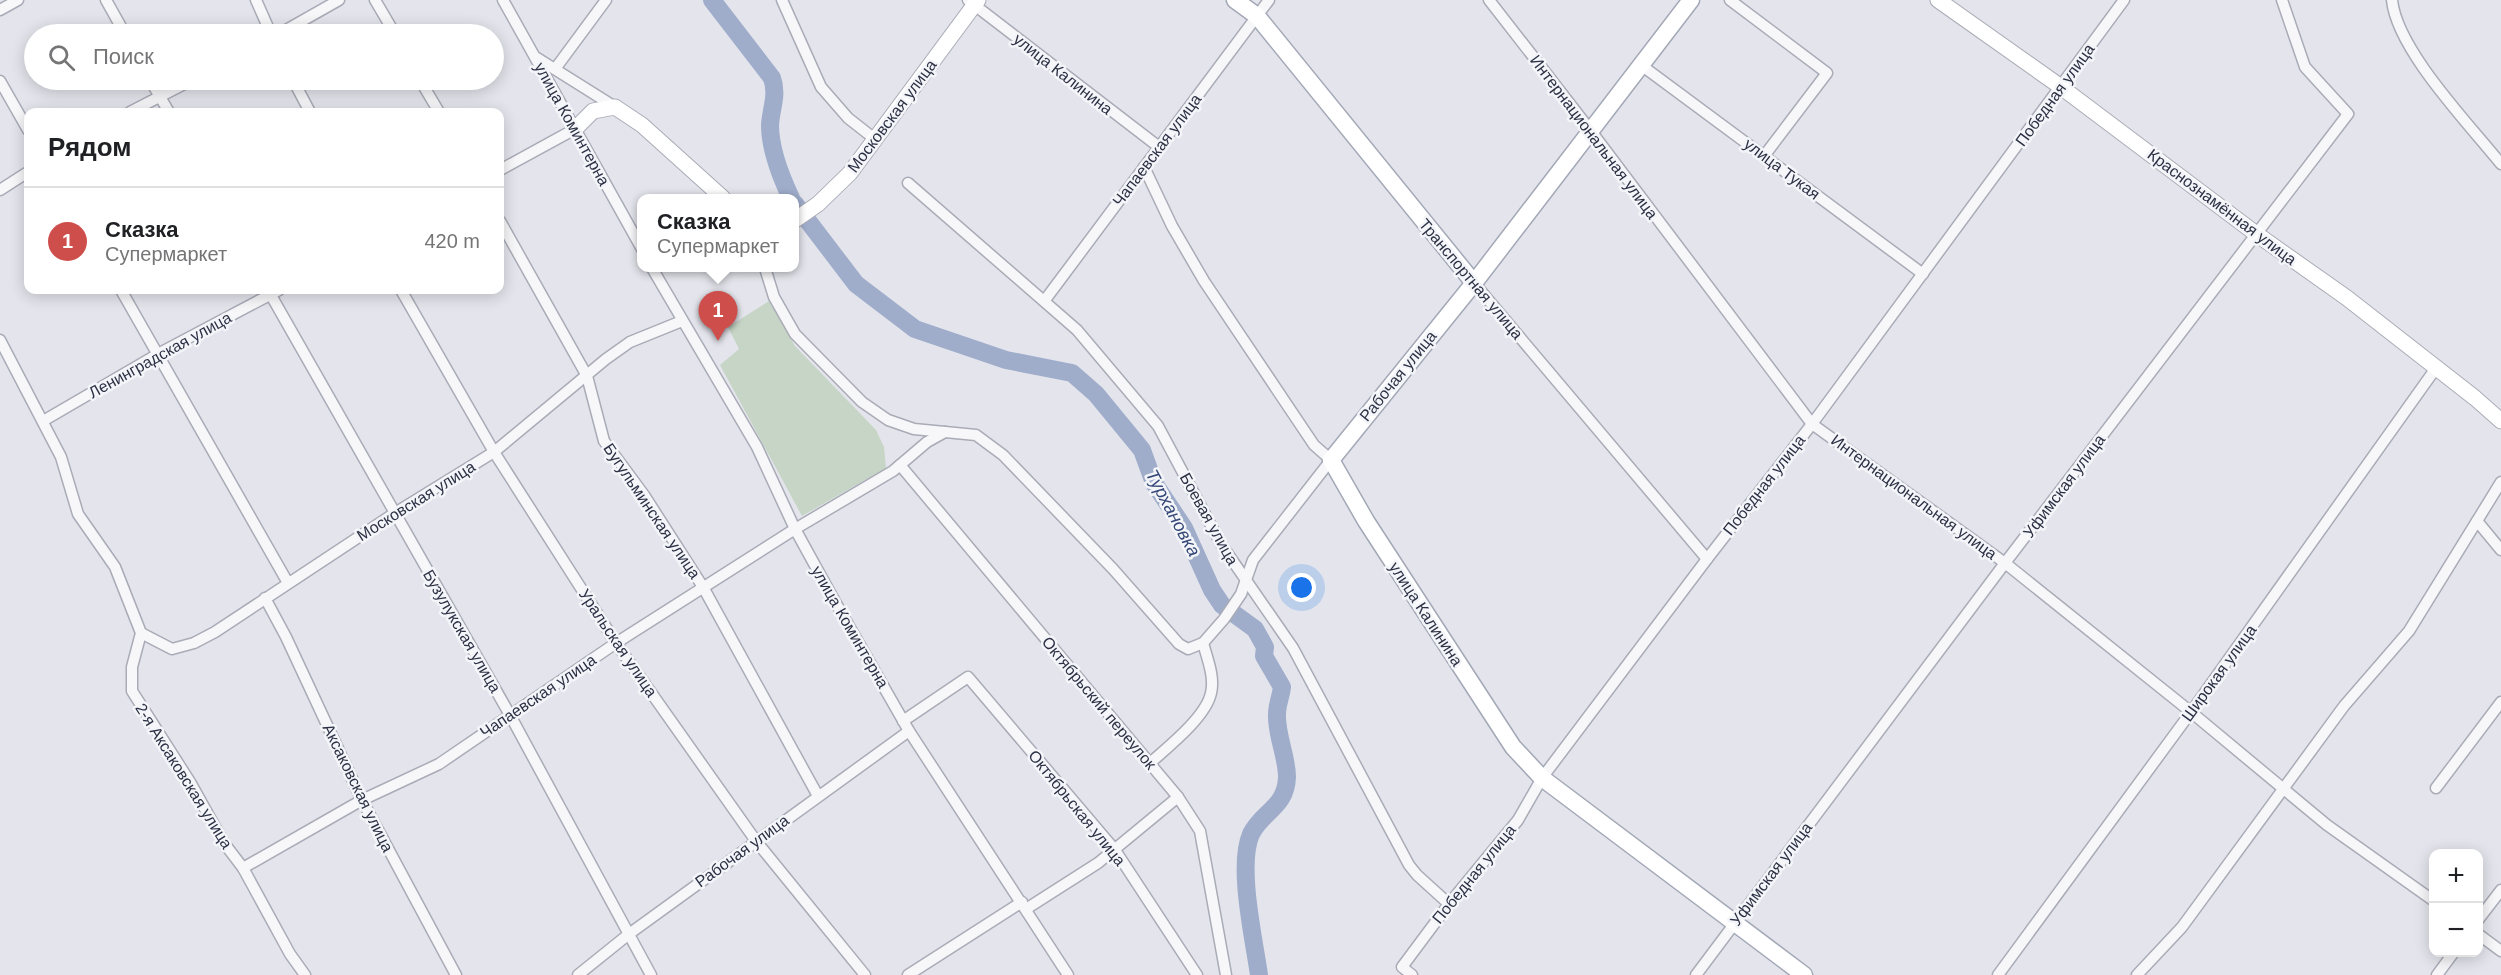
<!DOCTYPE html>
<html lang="ru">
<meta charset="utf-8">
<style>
body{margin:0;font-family:Arial,sans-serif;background:#f2f2f2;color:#202124}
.controls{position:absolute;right:18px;bottom:18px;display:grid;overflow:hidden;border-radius:12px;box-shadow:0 3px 15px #0003}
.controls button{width:54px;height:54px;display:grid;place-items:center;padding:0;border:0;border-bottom:2px solid #e0e0e0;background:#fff;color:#202124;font:30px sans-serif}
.you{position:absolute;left:1302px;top:588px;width:21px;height:21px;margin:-15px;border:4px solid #fff;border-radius:50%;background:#1a73e8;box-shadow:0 0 0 9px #1a73e833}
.badge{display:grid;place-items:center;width:39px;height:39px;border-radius:50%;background:#ce4e4b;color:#fff;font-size:20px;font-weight:700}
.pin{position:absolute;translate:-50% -50px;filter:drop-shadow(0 2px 3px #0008)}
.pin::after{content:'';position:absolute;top:32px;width:21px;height:18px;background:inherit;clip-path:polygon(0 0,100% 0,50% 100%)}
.popup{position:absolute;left:637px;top:194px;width:162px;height:78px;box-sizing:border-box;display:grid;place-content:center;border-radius:12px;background:#fff;filter:drop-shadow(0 2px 4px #0005);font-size:20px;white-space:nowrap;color:#757577}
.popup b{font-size:22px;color:#202124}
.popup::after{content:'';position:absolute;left:50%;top:100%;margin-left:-12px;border:12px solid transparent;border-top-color:#fff}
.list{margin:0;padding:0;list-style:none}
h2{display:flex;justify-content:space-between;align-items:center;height:78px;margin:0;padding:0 24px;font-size:26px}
h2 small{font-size:20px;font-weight:400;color:#757577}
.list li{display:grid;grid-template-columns:39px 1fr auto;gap:18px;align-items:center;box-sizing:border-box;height:108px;padding:0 24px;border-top:2px solid #e0e0e0}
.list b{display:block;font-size:22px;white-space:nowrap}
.list p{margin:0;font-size:20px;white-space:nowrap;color:#757577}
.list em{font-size:20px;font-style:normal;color:#757577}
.icon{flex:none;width:33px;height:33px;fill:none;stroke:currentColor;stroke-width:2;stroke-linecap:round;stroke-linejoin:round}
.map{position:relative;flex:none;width:2501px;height:975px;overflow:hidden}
.search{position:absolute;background:#fff;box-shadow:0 3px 15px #0003;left:24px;top:24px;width:480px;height:66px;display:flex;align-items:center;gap:15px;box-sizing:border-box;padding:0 21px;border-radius:33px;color:#757577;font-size:22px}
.panel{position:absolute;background:#fff;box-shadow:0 3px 15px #0003;left:24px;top:108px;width:480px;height:186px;border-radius:12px}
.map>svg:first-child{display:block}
</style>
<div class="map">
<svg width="2501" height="975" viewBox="0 0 2501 975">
<rect width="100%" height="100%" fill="#e4e5ec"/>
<path fill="#c6d5c5" d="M769,301L795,346L876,430L884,447L886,468L802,516L720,365L739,349L728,327Z"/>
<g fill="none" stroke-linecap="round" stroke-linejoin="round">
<g stroke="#9fadcb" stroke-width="18">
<path d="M712,0L772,78C778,95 771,108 770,125C770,149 781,177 791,198"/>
<path d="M795,204L856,284L915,329L1006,360L1072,373L1096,394L1142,450L1154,483L1184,528L1212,590L1222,605L1255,629L1265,647L1264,656L1282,687C1281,696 1277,705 1277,714C1276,735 1287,756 1287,777C1286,808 1262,811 1251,834C1237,866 1254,939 1259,975"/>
</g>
<defs>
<g id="street">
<path d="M106,0L125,34"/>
<path d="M256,0L271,34"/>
<path d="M375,0L395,34"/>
<path d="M503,0L642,249"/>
<path d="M782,0L821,87L848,118L876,140"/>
<path d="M968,0L1159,147"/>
<path d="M1489,0L1591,131L1812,424L2005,563L2191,712L2327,825L2434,901"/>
<path d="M1730,0L1827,73L1764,156"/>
<path d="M2392,0C2397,50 2469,124 2501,164"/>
<path d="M0,10L18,0"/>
<path d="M279,34L339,0"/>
<path d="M537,58L615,107"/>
<path d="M1641,65L1923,274"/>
<path d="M555,69L606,0"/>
<path d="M150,80L169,112"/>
<path d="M293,80L310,112"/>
<path d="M420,80L439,112"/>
<path d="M0,81L28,130"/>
<path d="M130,112L192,80"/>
<path d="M500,170L575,129"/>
<path d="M908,183L1077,330L1158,426L1221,544L1293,648L1409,865L1417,875L1449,904"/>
<path d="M0,190L28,172"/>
<path d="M500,221L587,376L604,441L644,495L703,587L818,796"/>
<path d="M652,268L757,447L795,529L834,600L909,731L1068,975"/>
<path d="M765,268L774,297L795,334L862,402L888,420L914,429L976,435L1003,455L1113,569L1179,644L1188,649L1203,643L1224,619L1241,594L1253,560L1331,460L1314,445L1204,281L1172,226L1144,167"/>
<path d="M1474,283L1707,559"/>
<path d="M121,290L288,583"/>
<path d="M268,290L510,715L651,975"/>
<path d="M401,290L494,452L616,643L756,841L865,975"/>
<path d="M1045,300L1269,0"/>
<path d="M0,340L61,457L78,514L115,567L141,633L132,667V691L190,782L224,843L243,868L290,954L305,975"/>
<path d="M43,421L158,354L279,290"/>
<path d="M900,465L1178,797L1200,831L1226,975"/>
<path d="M2477,521L2501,550"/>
<path d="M265,598L286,637L362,800L456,975"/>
<path d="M141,633L172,649L194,643L215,632L395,513L494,452L606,359L630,342L682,321"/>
<path d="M903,721L968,677L1115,850L1197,975"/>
<path d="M1150,763C1168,747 1206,717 1211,693C1215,677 1207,658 1203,643"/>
<path d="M2436,788L2501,702"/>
<path d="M243,868L362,800L439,764L616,643L795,529L893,471L927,442L945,432"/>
<path d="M1026,909L1098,863L1178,797"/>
<path d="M2478,920L2501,890"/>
<path d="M2478,934L2501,951"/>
<path d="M578,975L629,934L909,731"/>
<path d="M908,975L1022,902"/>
<path d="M1412,975L1402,967L1449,904L1518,820L1542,778L1707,559L1812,424L2124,0"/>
<path d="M1696,975L2005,563L2348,114L2305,67L2282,0"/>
<path d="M1998,975L2191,712L2436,368"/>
<path d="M2137,975L2182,927L2344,706L2409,631L2501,482"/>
<path d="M2437,975L2454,952"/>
</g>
<g id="secondary">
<path d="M1938,0L2061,87L2255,233L2347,298L2475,398L2501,421"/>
<path d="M575,129L593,111L615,107L642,125L723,198"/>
<path d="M795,220L818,204L850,173L978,0"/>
</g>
<g id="primary">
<path d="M1235,0L1257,16L1474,283"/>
<path d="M1691,0L1474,283L1331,460L1366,521L1513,747L1542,778L1804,975"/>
</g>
</defs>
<use href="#street" stroke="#a9abb6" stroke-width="13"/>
<use href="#secondary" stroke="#a9abb6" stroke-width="17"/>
<use href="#primary" stroke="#a3a8b7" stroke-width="19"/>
<use href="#street" stroke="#f7f7fa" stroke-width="10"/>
<use href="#secondary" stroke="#fff" stroke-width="15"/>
<use href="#primary" stroke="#fff" stroke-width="16"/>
</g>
<g text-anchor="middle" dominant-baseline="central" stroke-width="5" stroke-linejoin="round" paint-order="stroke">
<g font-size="16" fill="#2b3044" stroke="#f4f5f9">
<text transform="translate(1063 74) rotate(38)">улица Калинина</text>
<text transform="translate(2055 95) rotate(-54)">Победная улица</text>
<text transform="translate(892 116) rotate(-53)">Московская улица</text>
<text transform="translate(572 124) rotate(61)">улица Коминтерна</text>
<text transform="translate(1594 137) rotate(53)">Интернациональная улица</text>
<text transform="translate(1157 150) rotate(-53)">Чапаевская улица</text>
<text transform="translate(1782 169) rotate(37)">улица Тукая</text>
<text transform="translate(2222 207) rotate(37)">Краснознамённая улица</text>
<text transform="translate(1471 279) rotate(50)">Транспортная улица</text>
<text transform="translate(160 355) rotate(-29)">Ленинградская улица</text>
<text transform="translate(1398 376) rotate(-51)">Рабочая улица</text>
<text transform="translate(1764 485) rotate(-52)">Победная улица</text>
<text transform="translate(2064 486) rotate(-53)">Уфимская улица</text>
<text transform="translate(1914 497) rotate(36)">Интернациональная улица</text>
<text transform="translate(416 501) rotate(-32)">Московская улица</text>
<text transform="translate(652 511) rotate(56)">Бугульминская улица</text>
<text transform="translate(1209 519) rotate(61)">Боевая улица</text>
<text transform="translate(1426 614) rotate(57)">улица Калинина</text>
<text transform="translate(850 627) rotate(60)">улица Коминтерна</text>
<text transform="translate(462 631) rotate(60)">Бузулукская улица</text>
<text transform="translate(618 643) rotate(56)">Уральская улица</text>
<text transform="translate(2219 673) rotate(-54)">Широкая улица</text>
<text transform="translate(538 696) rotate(-34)">Чапаевская улица</text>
<text transform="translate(1099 703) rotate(50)">Октябрьский переулок</text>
<text transform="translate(184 776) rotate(58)">2-я Аксаковская улица</text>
<text transform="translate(358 788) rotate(64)">Аксаковская улица</text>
<text transform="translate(1077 808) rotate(51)">Октябрьская улица</text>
<text transform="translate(742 851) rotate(-36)">Рабочая улица</text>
<text transform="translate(1474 874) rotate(-51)">Победная улица</text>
<text transform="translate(1771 874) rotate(-53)">Уфимская улица</text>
</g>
<g font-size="18" font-style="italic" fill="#354878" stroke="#f4f5f9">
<text transform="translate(1173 513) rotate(62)">Турхановка</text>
</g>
</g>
</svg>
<div class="controls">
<button>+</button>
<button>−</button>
</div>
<div class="you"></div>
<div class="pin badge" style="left:718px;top:341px">1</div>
<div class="popup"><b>Сказка</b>Супермаркет</div>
<div class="search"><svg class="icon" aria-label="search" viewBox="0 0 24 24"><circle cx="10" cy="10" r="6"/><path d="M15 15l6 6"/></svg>Поиск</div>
<section class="panel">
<h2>Рядом<small></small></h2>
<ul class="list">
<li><span class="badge">1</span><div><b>Сказка</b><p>Супермаркет</p></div><em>420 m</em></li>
</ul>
</section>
</div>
